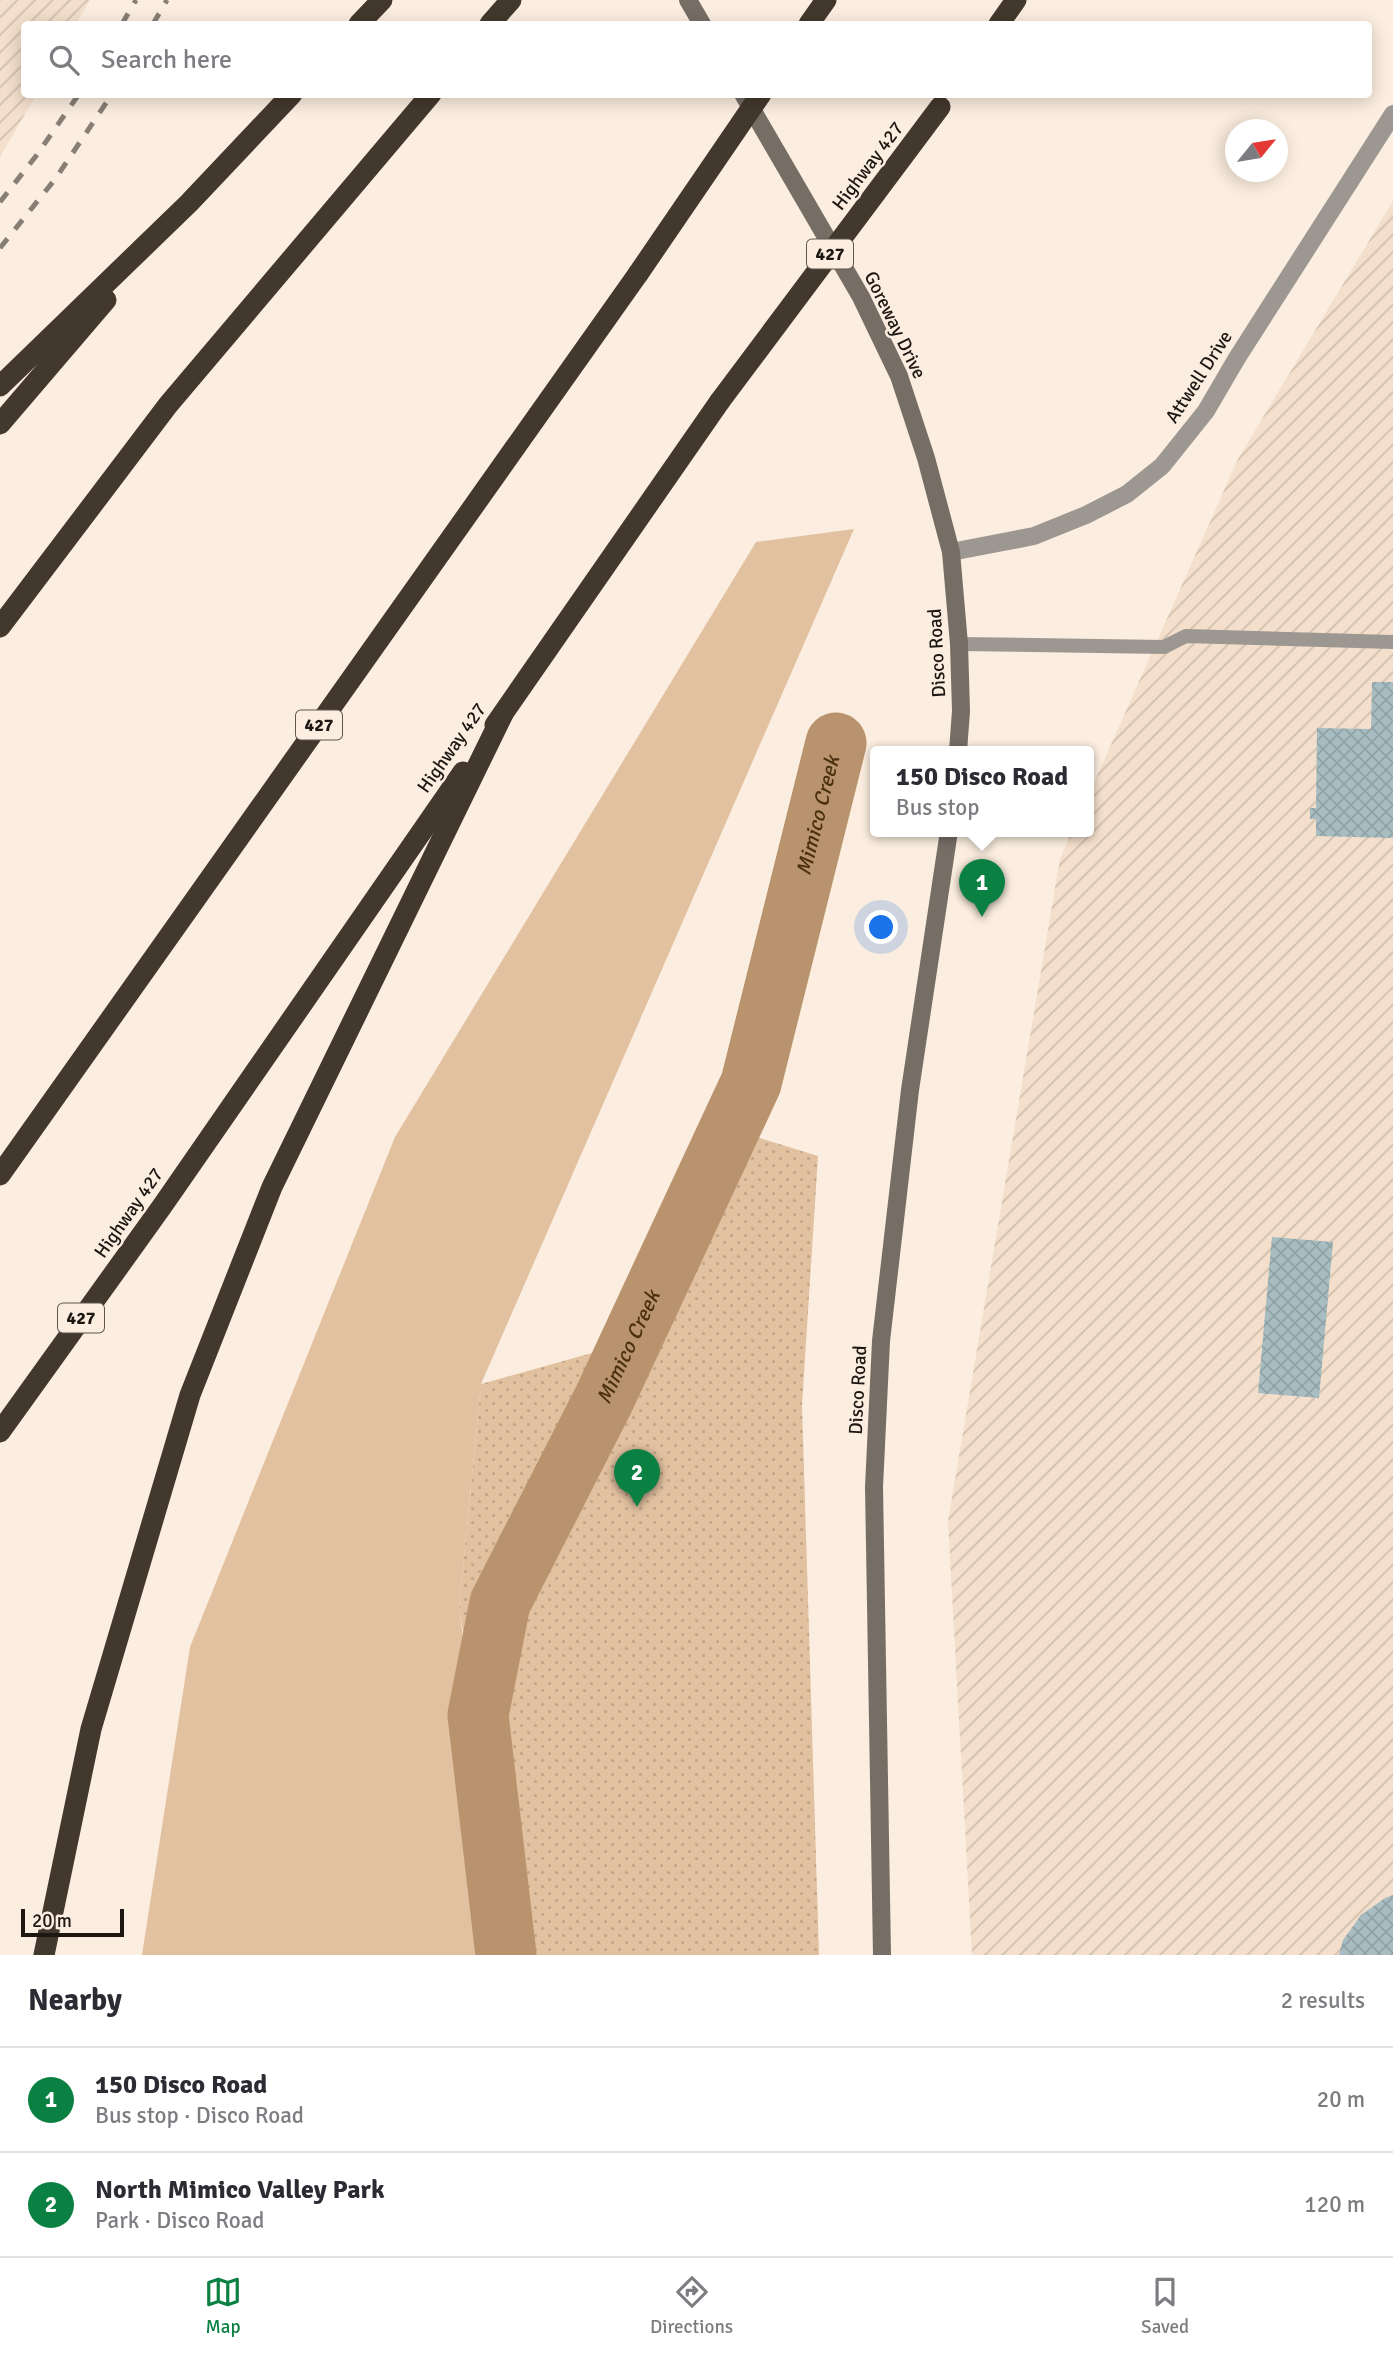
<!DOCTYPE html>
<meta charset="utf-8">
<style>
body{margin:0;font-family:Signika,sans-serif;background:#f2f2f3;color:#2b2b33}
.compass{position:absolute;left:1225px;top:119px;width:63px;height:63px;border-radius:50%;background:#fff;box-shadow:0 4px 18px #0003;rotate:60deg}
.scale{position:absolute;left:21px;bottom:18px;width:103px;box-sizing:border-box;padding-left:7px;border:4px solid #1c1713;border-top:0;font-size:19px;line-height:24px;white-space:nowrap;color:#1c1713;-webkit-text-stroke:5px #fbeddf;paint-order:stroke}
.you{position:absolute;left:882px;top:928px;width:24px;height:24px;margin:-18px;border:5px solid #fff;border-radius:50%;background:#1a73e8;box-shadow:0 0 0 10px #1a73e833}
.badge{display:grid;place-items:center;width:46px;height:46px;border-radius:50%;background:#0b8043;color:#fff;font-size:23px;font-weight:700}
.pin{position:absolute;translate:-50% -58px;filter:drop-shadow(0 2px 4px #0008)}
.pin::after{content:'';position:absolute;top:37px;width:24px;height:21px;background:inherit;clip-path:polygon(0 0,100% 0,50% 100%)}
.popup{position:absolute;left:870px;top:746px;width:224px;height:91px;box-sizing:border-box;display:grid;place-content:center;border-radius:7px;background:#fff;filter:drop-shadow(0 2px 5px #0005);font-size:23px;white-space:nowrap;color:#7c7c81}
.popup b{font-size:26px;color:#2b2b33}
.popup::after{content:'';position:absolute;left:50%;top:100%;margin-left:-14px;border:14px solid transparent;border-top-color:#fff}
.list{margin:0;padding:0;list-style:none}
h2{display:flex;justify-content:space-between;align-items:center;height:91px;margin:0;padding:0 28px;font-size:30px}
h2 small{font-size:23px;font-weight:400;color:#7c7c81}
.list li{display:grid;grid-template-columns:46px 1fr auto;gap:21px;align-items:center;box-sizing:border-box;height:105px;padding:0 28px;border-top:2px solid #e1e1e2}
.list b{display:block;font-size:26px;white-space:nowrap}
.list p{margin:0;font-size:23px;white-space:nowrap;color:#7c7c81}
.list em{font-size:23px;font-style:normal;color:#7c7c81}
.icon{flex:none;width:38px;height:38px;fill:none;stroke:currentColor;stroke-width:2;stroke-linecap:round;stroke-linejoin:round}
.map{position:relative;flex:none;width:1393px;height:1955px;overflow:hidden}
.search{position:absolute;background:#fff;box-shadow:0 4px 18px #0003;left:21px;right:21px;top:21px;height:77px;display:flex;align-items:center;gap:18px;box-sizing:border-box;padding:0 24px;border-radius:7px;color:#7c7c81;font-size:26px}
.sheet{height:301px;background:#fff}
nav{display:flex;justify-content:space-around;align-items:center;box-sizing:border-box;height:98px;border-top:2px solid #e1e1e2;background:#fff;font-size:19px;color:#7c7c81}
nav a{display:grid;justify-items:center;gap:4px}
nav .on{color:#0b8043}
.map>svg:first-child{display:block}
</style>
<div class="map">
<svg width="1393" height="1955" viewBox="0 0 1393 1955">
<defs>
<pattern id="industrial-furrows" width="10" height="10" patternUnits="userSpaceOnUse" patternTransform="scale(1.75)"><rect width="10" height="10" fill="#f3dfcb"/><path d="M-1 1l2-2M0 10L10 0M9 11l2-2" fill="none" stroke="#d0bfad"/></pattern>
<pattern id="park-dots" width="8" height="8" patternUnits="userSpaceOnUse" patternTransform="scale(1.75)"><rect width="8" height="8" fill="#e2c1a0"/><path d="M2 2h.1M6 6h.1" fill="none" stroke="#c1a589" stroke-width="1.8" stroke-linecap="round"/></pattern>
<pattern id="building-cross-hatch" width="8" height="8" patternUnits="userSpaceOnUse" patternTransform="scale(1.75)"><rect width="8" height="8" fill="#a8bdc2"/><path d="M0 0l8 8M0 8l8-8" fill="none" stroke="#90a2a6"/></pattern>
</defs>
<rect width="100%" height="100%" fill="#fbeddf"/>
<g fill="url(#industrial-furrows)">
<path d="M0,0H90L76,24H24V94L36,95L0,157Z"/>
<path d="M1393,201V1955H972L948,1521L1060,859L1072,831H1089V794L1238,459Z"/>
</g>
<path fill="#e2c1a0" d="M854,529L481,1384L459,1608L506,1955H142L190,1647L395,1137L756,542Z"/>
<path fill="url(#park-dots)" d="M743,1133L818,1156L802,1405L819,1955H515L459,1608L481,1384L592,1353L677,1278Z"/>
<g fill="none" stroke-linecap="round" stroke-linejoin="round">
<path stroke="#b9936d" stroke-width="61" id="s1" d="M506,1955L478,1715L500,1603L604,1399L751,1083L836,743"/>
</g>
<g fill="url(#building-cross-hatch)">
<path d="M1372,682H1393V838L1316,836V819H1310V808H1316L1317,728L1371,729Z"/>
<path d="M1272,1237L1333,1242L1319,1398L1258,1393Z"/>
<path d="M1393,1895V1955H1339L1343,1940L1361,1915L1385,1898Z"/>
</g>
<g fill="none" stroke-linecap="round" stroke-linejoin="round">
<path stroke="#9d9792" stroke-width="14" d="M959,644L1164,647L1186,636L1393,642"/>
<path stroke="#9d9792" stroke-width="18" d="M951,552L1034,536L1086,515L1127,494L1162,466L1206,411L1237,358L1393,114"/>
<g stroke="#766e65" stroke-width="18">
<path d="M688,0L702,24"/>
<path d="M743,94L861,297L899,376L926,458L951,552L959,644L961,711L958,751"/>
<path d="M882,1955L874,1487L881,1341L910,1090L949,831"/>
</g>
<g stroke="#43382d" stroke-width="21">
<path d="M359,24L382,0"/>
<path d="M490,24L511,0"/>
<path d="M809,24L826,0"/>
<path d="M999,24L1016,0"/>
<path d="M0,386L189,203L292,94"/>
<path d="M0,424L106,300"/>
<path d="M0,627L168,405L431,94"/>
<path d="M495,725L720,401"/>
<path d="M0,1175L638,274"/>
<path d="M0,1432L163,1205L463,772"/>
<path d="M44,1955L91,1729L190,1395L272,1187L503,714"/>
</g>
<g stroke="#877e75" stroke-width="5" stroke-dasharray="12 12" stroke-linecap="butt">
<path d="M122,24L136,0"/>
<path d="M153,24L167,0"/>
<path d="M0,202L36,156L79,94"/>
<path d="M0,248L56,178L112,94"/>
</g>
<g stroke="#43382d" stroke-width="21">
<path d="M638,274L761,94"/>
<path d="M720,401L940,107"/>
</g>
</g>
<g text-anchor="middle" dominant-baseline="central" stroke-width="5" stroke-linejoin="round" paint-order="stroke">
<g fill="#fbeddf" stroke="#5f5750" stroke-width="2">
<rect x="807" y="239.5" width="46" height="29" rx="5"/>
<rect x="296" y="710.5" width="46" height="29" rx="5"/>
<rect x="58" y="1303.5" width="46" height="29" rx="5"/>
</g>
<g font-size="18" font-weight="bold" fill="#1c1713">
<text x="830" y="254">427</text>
<text x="319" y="725">427</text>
<text x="81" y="1318">427</text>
</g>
<g font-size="19" fill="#1c1713" stroke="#fbeddf">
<text transform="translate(868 166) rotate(-53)">Highway 427</text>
<text transform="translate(895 325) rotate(64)">Goreway Drive</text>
<text transform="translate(1199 377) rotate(-57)">Attwell Drive</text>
<text transform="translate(937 653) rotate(-93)">Disco Road</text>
<text transform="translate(452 748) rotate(-55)">Highway 427</text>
<text transform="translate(129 1213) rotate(-55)">Highway 427</text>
<text transform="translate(858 1390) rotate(-87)">Disco Road</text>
</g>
<g font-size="21" font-style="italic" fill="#4b3010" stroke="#fbeddf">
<text stroke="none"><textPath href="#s1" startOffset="1209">Mimico Creek</textPath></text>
<text stroke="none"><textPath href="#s1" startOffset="642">Mimico Creek</textPath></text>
</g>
</g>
</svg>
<svg class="compass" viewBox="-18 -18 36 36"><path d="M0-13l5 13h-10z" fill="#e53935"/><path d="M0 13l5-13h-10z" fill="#7c7c81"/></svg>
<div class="scale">20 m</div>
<div class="you"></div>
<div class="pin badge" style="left:982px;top:917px">1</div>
<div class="popup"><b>150 Disco Road</b>Bus stop</div>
<div class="pin badge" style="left:637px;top:1507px">2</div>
<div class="search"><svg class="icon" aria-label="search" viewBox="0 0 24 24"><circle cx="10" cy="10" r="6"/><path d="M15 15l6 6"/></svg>Search here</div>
</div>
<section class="sheet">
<h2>Nearby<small>2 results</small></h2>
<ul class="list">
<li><span class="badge">1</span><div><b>150 Disco Road</b><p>Bus stop · Disco Road</p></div><em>20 m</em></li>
<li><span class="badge">2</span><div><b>North Mimico Valley Park</b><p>Park · Disco Road</p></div><em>120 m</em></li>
</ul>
</section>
<nav>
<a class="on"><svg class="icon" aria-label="map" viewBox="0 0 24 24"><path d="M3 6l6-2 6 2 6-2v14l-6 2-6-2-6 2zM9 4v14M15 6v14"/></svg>Map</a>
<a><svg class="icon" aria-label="directions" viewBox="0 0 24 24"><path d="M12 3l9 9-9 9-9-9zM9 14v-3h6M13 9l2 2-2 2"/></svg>Directions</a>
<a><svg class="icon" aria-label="saved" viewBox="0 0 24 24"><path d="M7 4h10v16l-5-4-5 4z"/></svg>Saved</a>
</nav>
